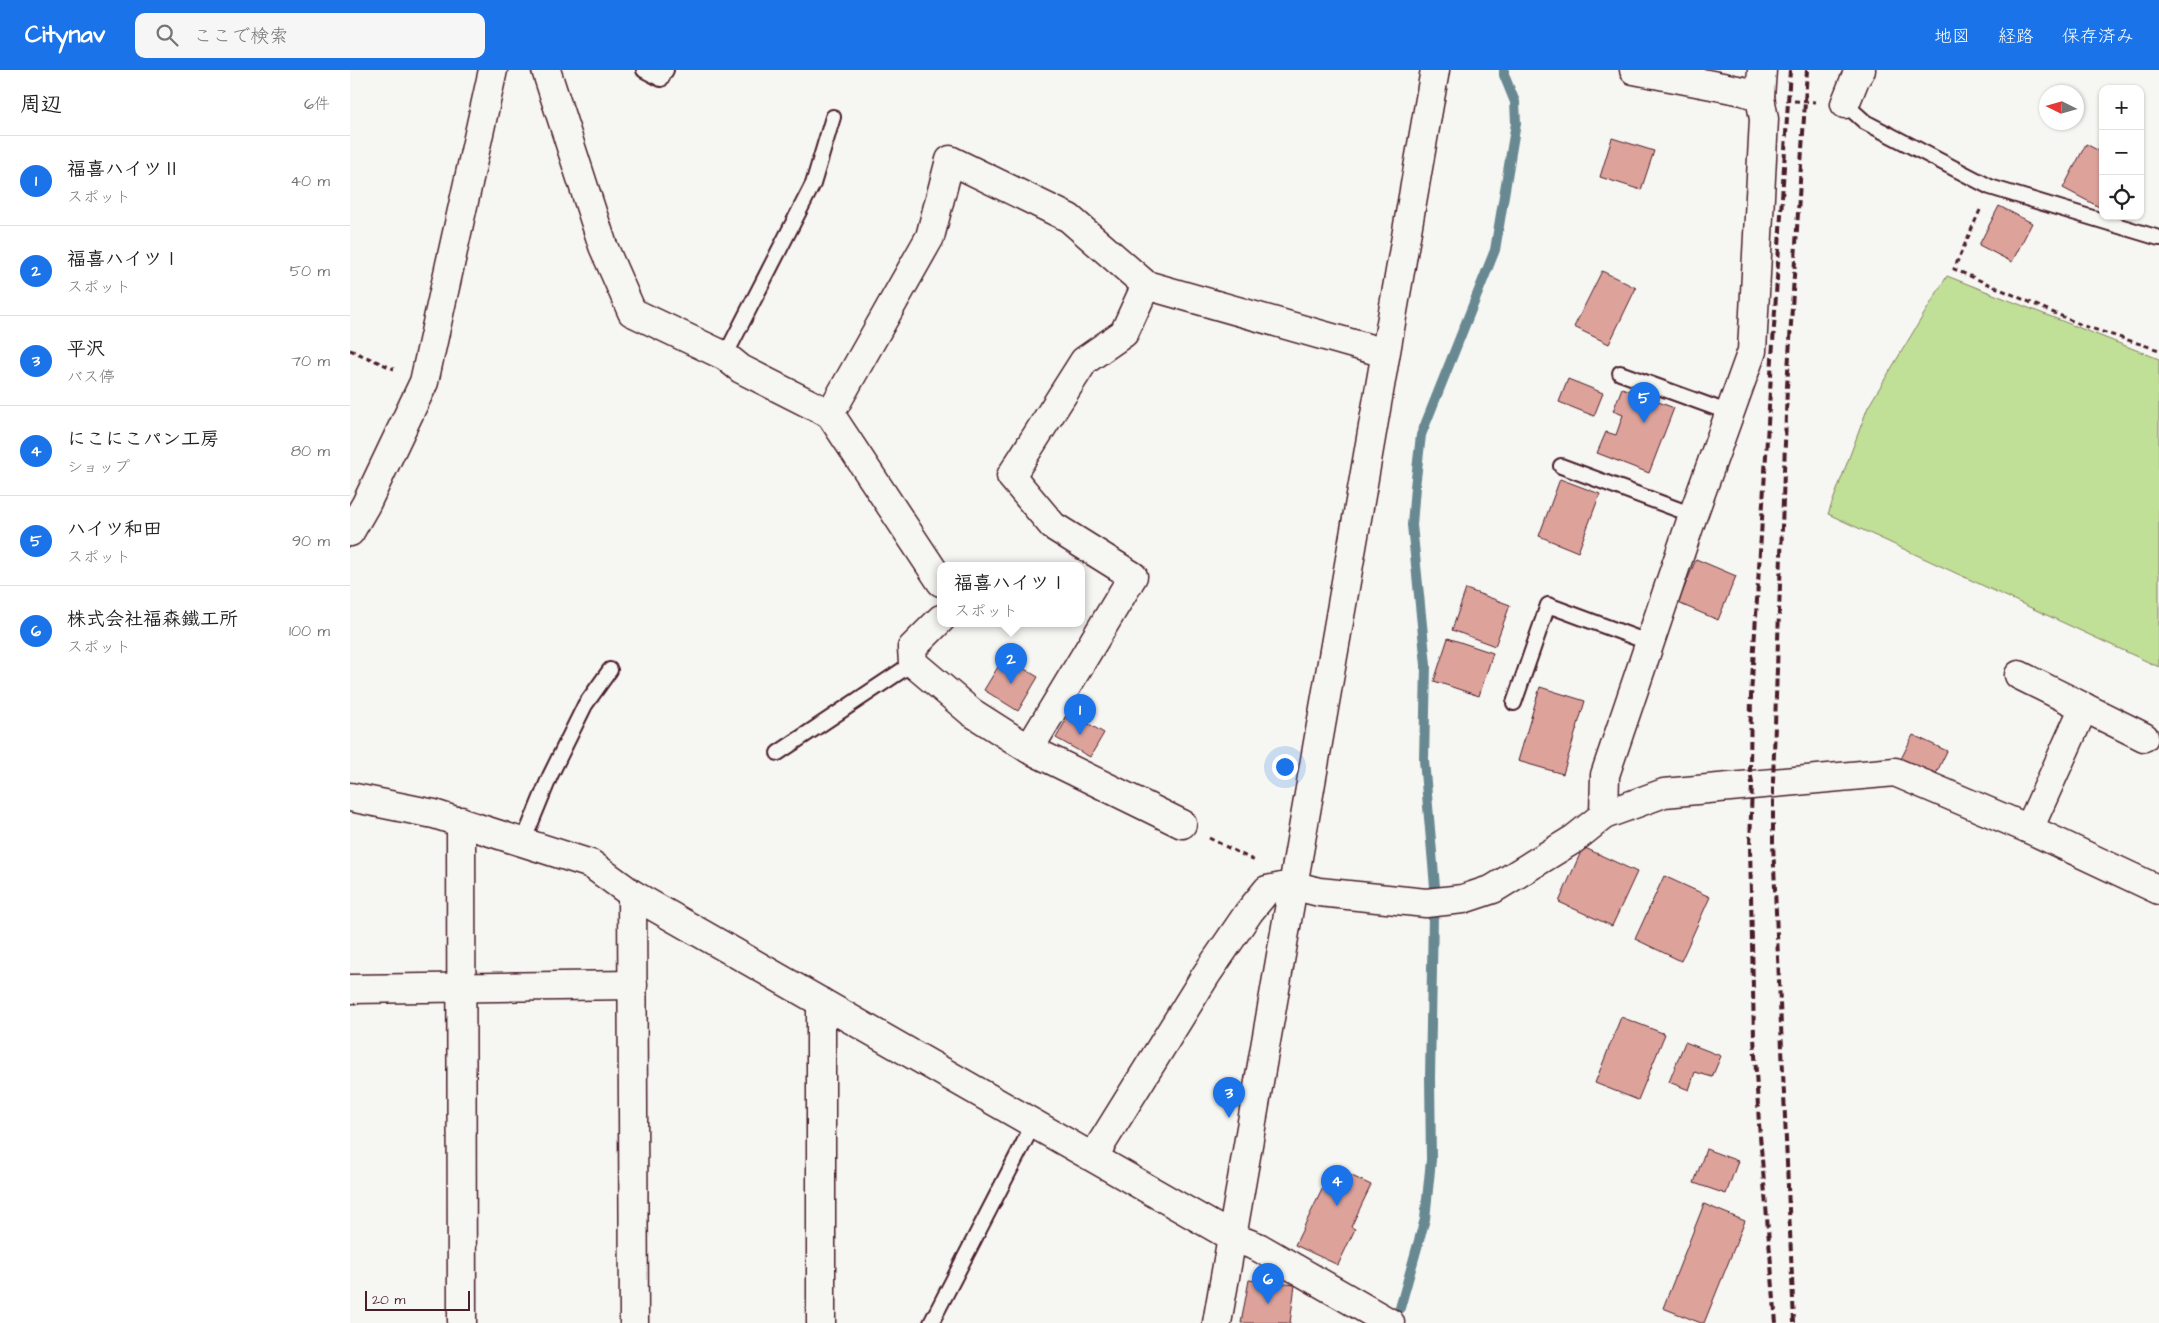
<!DOCTYPE html>
<html lang="ja">
<meta charset="utf-8">
<style>
body{margin:0;font-family:"Architects Daughter","Klee One",sans-serif;background:#f6f6f6;color:#222}
.controls{position:absolute;right:15px;top:15px;display:grid;overflow:hidden;border-radius:10px;box-shadow:0 1px 4px #0004}
.controls button{width:45px;height:45px;display:grid;place-items:center;padding:0;border:0;border-bottom:1px solid #e0e0e0;background:#fff;color:#222;font:25px sans-serif}
.compass{position:absolute;left:1689px;top:15px;width:45px;height:45px;border-radius:50%;background:#fff;box-shadow:0 1px 4px #0004;rotate:275deg}
.scale{position:absolute;left:15px;bottom:12px;width:105px;box-sizing:border-box;padding-left:5px;border:2px solid #4a1f2b;border-top:0;font-size:14px;line-height:18px;white-space:nowrap;color:#4a1f2b;-webkit-text-stroke:4px #f6f6f2;paint-order:stroke}
.you{position:absolute;left:934px;top:696px;width:18px;height:18px;margin:-12px;border:4px solid #fff;border-radius:50%;background:#1a73e8;box-shadow:0 0 0 8px #1a73e833}
.badge{display:grid;place-items:center;width:32px;height:32px;border-radius:50%;background:#1a73e8;color:#fff;font-size:16px;font-weight:700}
.pin{position:absolute;translate:-50% -41px;filter:drop-shadow(0 1px 2px #0008)}
.pin::after{content:'';position:absolute;top:26px;width:18px;height:15px;background:inherit;clip-path:polygon(0 0,100% 0,50% 100%)}
.popup{position:absolute;left:587px;top:492px;width:148px;height:65px;box-sizing:border-box;display:grid;place-content:center;border-radius:10px;background:#fff;filter:drop-shadow(0 1px 4px #0005);font-size:16px;white-space:nowrap;color:#767676}
.popup b{font-size:19px;color:#222}
.popup::after{content:'';position:absolute;left:50%;top:100%;margin-left:-10px;border:10px solid transparent;border-top-color:#fff}
.list{margin:0;padding:0;list-style:none}
h2{display:flex;justify-content:space-between;align-items:center;height:65px;margin:0;padding:0 20px;font-size:21px}
h2 small{font-size:16px;font-weight:400;color:#767676}
.list li{display:grid;grid-template-columns:32px 1fr auto;gap:15px;align-items:center;box-sizing:border-box;height:90px;padding:0 20px;border-top:1px solid #e0e0e0}
.list b{display:block;font-size:19px;white-space:nowrap}
.list p{margin:0;font-size:16px;white-space:nowrap;color:#767676}
.list em{font-size:16px;font-style:normal;color:#767676}
.icon{flex:none;width:28px;height:28px;fill:none;stroke:currentColor;stroke-width:2;stroke-linecap:round;stroke-linejoin:round}
.map{position:relative;flex:none;width:1809px;height:1253px;overflow:hidden}
header{display:flex;align-items:center;gap:30px;box-sizing:border-box;height:70px;padding:0 25px;background:#1a73e8;color:#fff}
header strong{font-size:24px}
nav{display:flex;gap:28px;margin-inline-start:auto;font-size:18px}
.search{width:350px;height:45px;background:#f6f6f6;display:flex;align-items:center;gap:12px;box-sizing:border-box;padding:0 18px;border-radius:10px;color:#767676;font-size:19px}
main{display:flex}
aside{flex:1;background:#fff}
.map>svg:first-child{display:block}
</style>
<header>
<strong>Citynav</strong>
<div class="search"><svg class="icon" aria-label="search" viewBox="0 0 24 24"><circle cx="10" cy="10" r="6"/><path d="M15 15l6 6"/></svg>ここで検索</div>
<nav><a>地図</a><a>経路</a><a>保存済み</a></nav>
</header>
<main>
<aside>
<h2>周辺<small>6件</small></h2>
<ul class="list">
<li><span class="badge">1</span><div><b>福喜ハイツⅡ</b><p>スポット</p></div><em>40 m</em></li>
<li><span class="badge">2</span><div><b>福喜ハイツⅠ</b><p>スポット</p></div><em>50 m</em></li>
<li><span class="badge">3</span><div><b>平沢</b><p>バス停</p></div><em>70 m</em></li>
<li><span class="badge">4</span><div><b>にこにこパン工房</b><p>ショップ</p></div><em>80 m</em></li>
<li><span class="badge">5</span><div><b>ハイツ和田</b><p>スポット</p></div><em>90 m</em></li>
<li><span class="badge">6</span><div><b>株式会社福森鐵工所</b><p>スポット</p></div><em>100 m</em></li>
</ul>
</aside>
<div class="map">
<svg width="1809" height="1253" viewBox="0 0 1809 1253">
<rect width="100%" height="100%" fill="#f6f6f2"/>
<filter id="ink" filterUnits="userSpaceOnUse"><feTurbulence type="fractalNoise" baseFrequency=".02" numOctaves="2"/><feDisplacementMap in="SourceGraphic" scale="10" xChannelSelector="R" yChannelSelector="G"/><feConvolveMatrix kernelMatrix="1 2 1 2 8 2 1 2 1" color-interpolation-filters="sRGB"/></filter>
<g filter="url(#ink)">
<path fill="#c0df97" stroke="#857f61" d="M1597,206L1809,289V597L1478,444L1518,337Z"/>
<g fill="none" stroke-linecap="round" stroke-linejoin="round">
<g stroke="#698992" stroke-width="10">
<path d="M1085,817L1074,690L1076,595L1062,455L1065,417L1071,365L1145,180L1166,53L1165,32L1154,5V0"/>
<path d="M1050,1238L1075,1149L1081,1090L1080,1007L1083,845"/>
</g>
</g>
<g fill="#dda39b" stroke="#4a1f2b">
<path d="M1262,68L1304,81L1291,120L1250,107Z"/>
<path d="M1736,74L1753,83V139L1713,118Z"/>
<path d="M1649,136L1682,153L1662,192L1629,175Z"/>
<path d="M1252,201L1286,218L1259,274L1224,257Z"/>
<path d="M1218,309L1253,323L1244,346L1209,332Z"/>
<path d="M1272,318L1324,338L1299,403L1247,383L1256,362L1266,365L1273,345L1263,341Z"/>
<path d="M1210,409L1250,424L1228,482L1189,466Z"/>
<path d="M1346,489L1386,506L1368,550L1328,533Z"/>
<path d="M1116,519L1160,535L1145,576L1102,560Z"/>
<path d="M1098,568L1143,583L1129,626L1084,611Z"/>
<path d="M654,587L688,607L668,641L634,620Z"/>
<path d="M1190,617L1235,631L1213,704L1168,691Z"/>
<path d="M720,643L754,663L740,687L706,668Z"/>
<path d="M1563,665L1597,681L1584,708L1550,691Z"/>
<path d="M1233,777L1287,802L1262,856L1209,832Z"/>
<path d="M1314,806L1360,827L1331,891L1285,869Z"/>
<path d="M1271,947L1315,964L1288,1030L1245,1013Z"/>
<path d="M1335,972L1371,986L1362,1007L1345,1002L1339,1020L1319,1012Z"/>
<path d="M1356,1079L1388,1091L1376,1124L1344,1113Z"/>
<path d="M983,1097L1021,1115L1001,1157L1005,1159L988,1195L945,1175Z"/>
<path d="M1354,1134L1395,1151L1354,1253H1351L1313,1238Z"/>
<path d="M899,1210L945,1215L940,1253H891Z"/>
</g>
<g fill="none" stroke-linecap="round" stroke-linejoin="round">
<defs>
<g id="service">
<path d="M294,0L311,9L316,0"/>
<path d="M1495,34L1515,52L1640,117L1809,168"/>
<path d="M375,286L463,114L483,47"/>
<path d="M1270,303L1380,343"/>
<path d="M1211,396L1343,445"/>
<path d="M1164,633L1198,535L1300,573"/>
<path d="M428,683L563,593"/>
<path d="M173,772L200,706L235,635L260,600"/>
<path d="M581,1253L684,1053"/>
</g>
<g id="minor">
<path d="M196,0L253,176L282,242L375,286L391,299L480,344L591,512"/>
<path d="M1284,0L1393,21L1410,27"/>
<path d="M1495,34L1505,9L1511,0"/>
<path d="M480,344L580,167L600,90L719,148L796,215L1035,283"/>
<path d="M0,462L16,434L74,312L143,0"/>
<path d="M591,549L562,578L563,593L621,642L679,679L832,754"/>
<path d="M1669,605L1794,667"/>
<path d="M679,679L783,506L703,456L661,406L734,291L774,263L796,215"/>
<path d="M0,727L84,744L241,794L282,824L882,1167L908,1177L1040,1253"/>
<path d="M1254,745L1255,705L1343,445L1402,281L1414,49L1410,27L1412,0"/>
<path d="M111,751L112,1253"/>
<path d="M1679,759L1734,637"/>
<path d="M282,824L284,1253"/>
<path d="M0,919L283,915"/>
<path d="M743,1087L856,905L899,842L917,820L942,815L969,822L1076,833L1113,829L1143,819L1224,769L1254,745L1314,723L1545,702L1679,759L1809,820"/>
<path d="M471,1253V932"/>
</g>
<path id="tertiary" d="M867,1253L1085,0"/>
</defs>
<use href="#service" stroke="#4a1f2b" stroke-width="18"/>
<use href="#minor" stroke="#4a1f2b" stroke-width="31"/>
<use href="#tertiary" stroke="#4a1f2b" stroke-width="31"/>
<g stroke="#4a1f2b" stroke-width="3" stroke-dasharray="5 4" stroke-linecap="butt">
<path d="M1444,31L1465,32"/>
<path d="M1630,140L1604,199L1734,256L1809,280"/>
<path d="M0,280L44,299"/>
<path d="M859,768L905,791"/>
</g>
<use href="#service" stroke="#f6f6f2" stroke-width="14"/>
<use href="#minor" stroke="#f6f6f2" stroke-width="28"/>
<use href="#tertiary" stroke="#f6f6f2" stroke-width="28"/>
<g stroke="#4a1f2b" stroke-width="4" stroke-dasharray="8 4" stroke-linecap="butt">
<path d="M1426,1253L1409,1054L1404,967L1400,776L1402,713L1400,700L1401,626L1440,0"/>
<path d="M1444,1253L1423,773V711L1437,317L1457,0"/>
</g>
</g>
</g>
</svg>
<div class="controls">
<button>+</button>
<button>−</button>
<button><svg class="icon" aria-label="locate" viewBox="0 0 24 24"><circle cx="12" cy="12" r="6"/><path d="M12 2v4M12 18v4M2 12h4M18 12h4"/></svg></button>
</div>
<svg class="compass" viewBox="-18 -18 36 36"><path d="M0-13l5 13h-10z" fill="#e53935"/><path d="M0 13l5-13h-10z" fill="#767676"/></svg>
<div class="scale">20 m</div>
<div class="you"></div>
<div class="pin badge" style="left:730px;top:665px">1</div>
<div class="pin badge" style="left:661px;top:614px">2</div>
<div class="popup"><b>福喜ハイツⅠ</b>スポット</div>
<div class="pin badge" style="left:879px;top:1048px">3</div>
<div class="pin badge" style="left:987px;top:1136px">4</div>
<div class="pin badge" style="left:1294px;top:353px">5</div>
<div class="pin badge" style="left:918px;top:1234px">6</div>
</div>
</main>
